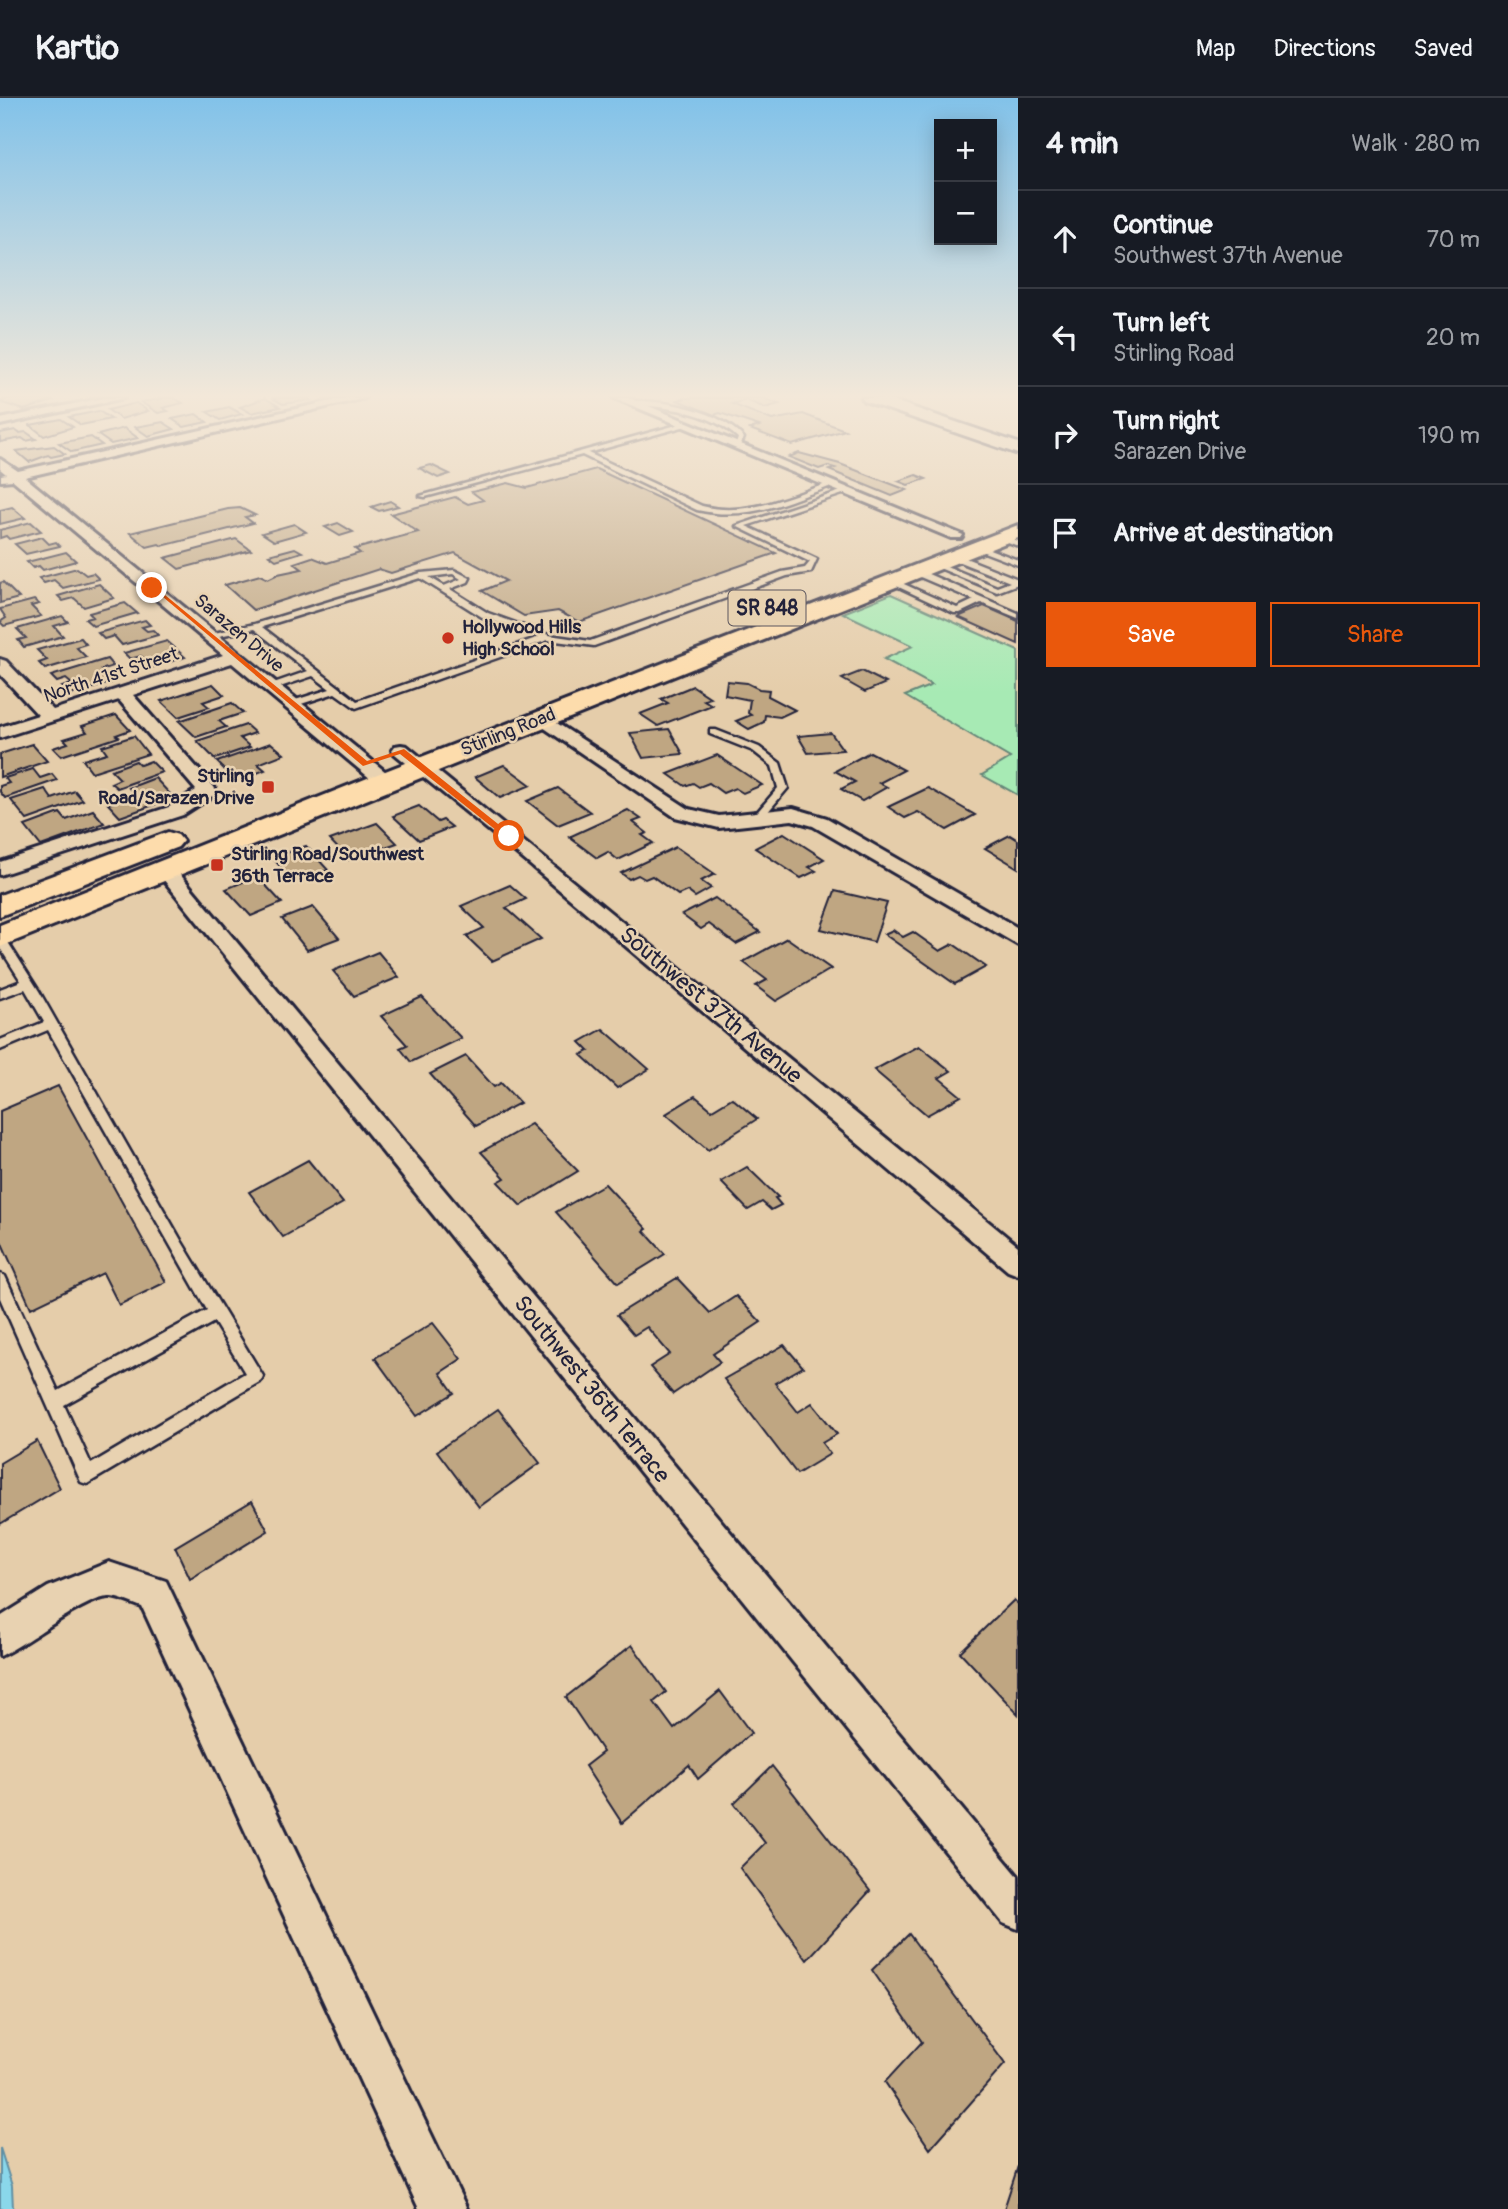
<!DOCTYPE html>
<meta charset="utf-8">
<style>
body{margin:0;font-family:Pangolin,sans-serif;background:#20242c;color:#f1f3f6}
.controls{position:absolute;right:21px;top:21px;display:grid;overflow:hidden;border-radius:0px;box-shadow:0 4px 18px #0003}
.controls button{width:63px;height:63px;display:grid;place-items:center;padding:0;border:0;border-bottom:2px solid #363941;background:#171b24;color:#f1f3f6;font:35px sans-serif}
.stop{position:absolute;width:21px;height:21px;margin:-16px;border:5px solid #ea580c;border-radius:50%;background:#fff}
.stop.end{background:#ea580c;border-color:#fff;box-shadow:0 2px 7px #0008}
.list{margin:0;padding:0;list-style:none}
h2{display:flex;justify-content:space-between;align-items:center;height:91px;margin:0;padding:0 28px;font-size:30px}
h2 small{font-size:23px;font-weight:400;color:#9ea1a6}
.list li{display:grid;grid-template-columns:46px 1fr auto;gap:21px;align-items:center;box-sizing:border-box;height:98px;padding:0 28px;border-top:2px solid #363941}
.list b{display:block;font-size:26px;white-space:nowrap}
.list p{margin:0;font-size:23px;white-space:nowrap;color:#9ea1a6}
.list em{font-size:23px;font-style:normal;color:#9ea1a6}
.actions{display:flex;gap:14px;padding:21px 28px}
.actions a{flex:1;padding:16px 0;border:2px solid #ea580c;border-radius:0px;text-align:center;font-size:24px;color:#ea580c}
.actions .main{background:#ea580c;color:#fff}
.icon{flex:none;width:38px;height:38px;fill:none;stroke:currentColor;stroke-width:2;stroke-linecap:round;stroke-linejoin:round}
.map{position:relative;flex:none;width:1018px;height:2111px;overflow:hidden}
header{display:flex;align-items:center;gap:42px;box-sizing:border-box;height:98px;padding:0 35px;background:#171b24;border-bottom:2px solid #363941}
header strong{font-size:33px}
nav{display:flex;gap:38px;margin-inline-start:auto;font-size:24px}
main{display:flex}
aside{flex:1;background:#171b24}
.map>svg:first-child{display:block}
</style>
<header>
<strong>Kartio</strong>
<nav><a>Map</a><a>Directions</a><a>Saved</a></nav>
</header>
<main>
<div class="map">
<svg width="1018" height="2111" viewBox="0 0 1018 2111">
<rect width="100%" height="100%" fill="#e5cdaa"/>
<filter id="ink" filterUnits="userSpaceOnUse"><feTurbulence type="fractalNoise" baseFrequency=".0143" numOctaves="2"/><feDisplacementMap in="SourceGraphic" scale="14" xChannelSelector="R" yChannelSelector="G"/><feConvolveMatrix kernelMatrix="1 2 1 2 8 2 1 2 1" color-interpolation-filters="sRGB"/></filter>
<g filter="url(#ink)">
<path fill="#a7eab4" stroke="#648678" stroke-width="2" d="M891,496L1018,553V697L982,677L1010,660L905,598L932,587L884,561L913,548L843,515Z"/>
<path fill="#8ad7ea" stroke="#608fa4" stroke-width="2" d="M0,2050L12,2088L13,2111H0Z"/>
<g fill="#bfa682" stroke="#22223b" stroke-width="2">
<path d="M9,300H43L53,303L24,312L0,304Z"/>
<path d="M158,300H174L183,305L163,310L168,313L158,315L141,304L160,301Z"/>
<path d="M265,300L280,309L251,315L240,309Z"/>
<path d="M272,300H308L311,302L283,306Z"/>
<path d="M680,300H763L779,306L765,310L746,302L732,306L772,322L803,316L845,332L792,347L750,331L759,328L720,315L714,317L677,302L682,301Z"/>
<path d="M136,305L148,313L121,321L108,312Z"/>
<path d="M229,309L242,316L220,322L207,314Z"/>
<path d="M99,313L111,321L81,327L69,319Z"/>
<path d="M196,316L207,324L184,329L172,321Z"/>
<path d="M61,321L73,329L44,338L30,327Z"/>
<path d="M163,324L174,331L148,338L135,329Z"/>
<path d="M124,330L138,340L111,346L98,337Z"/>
<path d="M15,332L19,335L26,334L36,341L26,343L22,340L0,344V335Z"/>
<path d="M91,339L102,347L72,354L59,345Z"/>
<path d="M54,348L65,356L51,359L48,357L29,364L16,353Z"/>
<path d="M799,355L840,366L907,392L892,398L829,372L835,370L828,368L819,371L789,359Z"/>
<path d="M431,367L450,376L438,380L419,370Z"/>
<path d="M596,371L776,455L579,524L558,513L524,518L482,493L506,483L455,455L391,475L379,471L253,512L225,487L260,477L268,481L278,476L302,471L294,465L312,459L327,465L360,455L355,451L418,434L391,416L455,399L468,406L483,402L472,394L508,385L527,390Z"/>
<path d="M916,377L926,381L908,387L898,383Z"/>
<path d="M390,403L398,408L379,413L371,409Z"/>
<path d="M12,409L25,420L0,426V412Z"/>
<path d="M240,410L255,417L245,419L253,425L162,448L159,446L147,449L130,435L228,411Z"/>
<path d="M31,424L41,433L9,441L6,438L0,440V432Z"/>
<path d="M338,425L353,434L340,438L325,429Z"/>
<path d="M294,426L306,434L274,443L262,435Z"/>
<path d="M42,439L49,446L56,444L60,448L26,456L15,446Z"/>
<path d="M236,441L251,452L179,471L165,460Z"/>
<path d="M295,450L302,454L276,462L269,457Z"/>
<path d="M66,454L76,463L43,472L39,468L33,470L27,464Z"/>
<path d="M77,470L86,477L93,475L99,481L63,490L54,482L44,485L39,480Z"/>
<path d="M3,484L19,500L0,505V485Z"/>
<path d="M99,486L114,500L84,509L74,500L63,503L58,498Z"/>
<path d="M34,502L39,506L31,508L41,518L4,528L0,524L6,520L0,511Z"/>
<path d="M125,505L137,515L93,528L85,521L93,519L89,515Z"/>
<path d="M984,508L1018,523V546L958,519Z"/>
<path d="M62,518L68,524L54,528L63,538L24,549L18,542L26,540L17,531Z"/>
<path d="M145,522L150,527L142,529L147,533L153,532L158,537L122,547L114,538L104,541L98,535Z"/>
<path d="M81,540L86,546L76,549L86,559L45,571L39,565L47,562L37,552Z"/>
<path d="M167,543L185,559L153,569L141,558L130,561L124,555Z"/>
<path d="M107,561L113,568L101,572L113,584L69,597L62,589L72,586L66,581L57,584L51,578Z"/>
<path d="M862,573L886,585L865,594L842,581Z"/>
<path d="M727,583L747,585L759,591L769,592L768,598L795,612L780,619L765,617L764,624L749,631L736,623L751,617L748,615L750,602L725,597Z"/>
<path d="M213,586L224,597L203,604L209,609L178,619L161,603Z"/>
<path d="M693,588L711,600L704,602L712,607L658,628L640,616L668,605L661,601Z"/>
<path d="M232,605L243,615L219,623L226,629L196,639L179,623Z"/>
<path d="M116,617L130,632L116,637L119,639L61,658L53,650L68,645L64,641L87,634L82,628Z"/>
<path d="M246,627L255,635L240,640L250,649L215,661L197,643Z"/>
<path d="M669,631L683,656L643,660L630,635Z"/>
<path d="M831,635L843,652L808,655L798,638Z"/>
<path d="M134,638L148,656L92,674L83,662L107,655L102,648Z"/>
<path d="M271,645L284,656L258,666L265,672L236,683L217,664Z"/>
<path d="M32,646L47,663L0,679V656Z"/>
<path d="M870,654L904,672L879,685L887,689L862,703L841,691L855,684L835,673Z"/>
<path d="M717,657L762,687L743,695L735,690L723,695L709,685L699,689L693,685L685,688L668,676Z"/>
<path d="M136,663L140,667L151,663L162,674L117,690L111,685L120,681L111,672Z"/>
<path d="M504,667L531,687L500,700L475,679Z"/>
<path d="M33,671L40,680L52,676L57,682L5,700L0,694V688L9,685L5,680Z"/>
<path d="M155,680L170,696L152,702L156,706L120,719L108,706L135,696L129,690Z"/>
<path d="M558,690L590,714L558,727L527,703Z"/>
<path d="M928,690L975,717L947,732L918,714L905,720L888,709Z"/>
<path d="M45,691L52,701L75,693L83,702L27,722L11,702Z"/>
<path d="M419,708L438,724L443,722L452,729L419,742L393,718Z"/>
<path d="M93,712L104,725L41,748L25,728L60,715L66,722Z"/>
<path d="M628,712L641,721L633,724L647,735L642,737L653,745L618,762L608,754L597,760L569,739Z"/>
<path d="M377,725L397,745L349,762L330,742Z"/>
<path d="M784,735L824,761L809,769L816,773L801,780L755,750Z"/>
<path d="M1010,737L1018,742V770L985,750Z"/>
<path d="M306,748L328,772L293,784L273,760Z"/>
<path d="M676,749L715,776L701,783L711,790L695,799L687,793L678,797L652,778L645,781L638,777L629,781L621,775Z"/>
<path d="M257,778L282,805L251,818L226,791Z"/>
<path d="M510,787L526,801L506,810L541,841L492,863L466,838L484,830L461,808Z"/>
<path d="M835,793L887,805L874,844L821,831Z"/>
<path d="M715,800L760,834L736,846L709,826L701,831L682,817Z"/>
<path d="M313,809L339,840L307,852L282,821Z"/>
<path d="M893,832L903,839L913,834L940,853L953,846L986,869L955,886L884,836Z"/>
<path d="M787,840L831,871L776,903L756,888L767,882L743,864Z"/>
<path d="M378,854L399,879L354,898L333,873Z"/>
<path d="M422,899L461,940L411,964L400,950L407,947L381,918Z"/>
<path d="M603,931L649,971L617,990L581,957L589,953L580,944Z"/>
<path d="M919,948L951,973L939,980L961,998L927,1017L874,972Z"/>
<path d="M466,958L494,989L501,985L520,1005L476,1028L430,976Z"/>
<path d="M58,988L166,1184L119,1207L103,1175L31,1210L0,1141V1013Z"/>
<path d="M695,998L712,1012L732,1000L757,1021L708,1052L666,1016Z"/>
<path d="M531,1026L578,1073L521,1108L498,1084L505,1080L481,1054Z"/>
<path d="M308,1062L343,1105L283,1139L249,1094Z"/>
<path d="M747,1069L778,1099L775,1100L781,1107L771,1112L762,1104L748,1112L721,1084Z"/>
<path d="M605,1086L647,1131L644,1133L665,1156L618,1185L556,1114Z"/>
<path d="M677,1180L710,1215L736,1198L761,1224L713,1256L720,1264L673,1296L650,1269L670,1256L647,1229L634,1237L617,1217Z"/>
<path d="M433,1225L461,1261L440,1275L454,1295L417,1318L375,1260Z"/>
<path d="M784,1247L803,1269L775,1285L798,1314L812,1305L837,1336L822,1345L830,1356L797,1376L724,1281Z"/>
<path d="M498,1311L540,1365L479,1409L437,1353Z"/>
<path d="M37,1343L60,1390L0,1426V1365Z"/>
<path d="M252,1403L268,1433L190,1481L175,1449Z"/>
<path d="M1014,1502L1018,1506V1616L960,1554Z"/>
<path d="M632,1547L666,1594L654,1604L674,1631L720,1593L751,1635L698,1681L689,1667L622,1725L585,1668L603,1654L566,1599Z"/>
<path d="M772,1668L870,1793L807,1862L740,1770L765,1745L734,1705Z"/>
<path d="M909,1836L1005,1966L930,2051L885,1984L922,1944L872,1872Z"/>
<path d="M1018,2068V2111H1004Z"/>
</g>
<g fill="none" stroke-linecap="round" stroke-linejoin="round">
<defs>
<g id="lane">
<path d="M631,303C667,302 719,312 744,340L739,349H735L738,340C710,313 665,309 629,306Z"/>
<path d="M684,325L686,328L588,355L702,408C747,419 787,399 829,385L834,386C826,391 814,394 804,398C768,412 736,421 697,412L582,357L425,399L420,398Z"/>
<path d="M847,391L849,394L746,428L817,461L811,474L787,478L594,548L548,542L356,610L335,595L295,608H289V604L330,591L313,578L274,591H268V587L308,573L254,531L209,540L205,537L255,526L421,475L454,472L470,480L468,484L450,491L488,515L549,537L590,543L782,474L805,470L810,464L736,428ZM453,476L461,481L444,488L429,479ZM420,480L482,519L539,539L357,603L262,529Z"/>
<path d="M1003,437L1018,443V448L1000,441V437Z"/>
<path d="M979,447L1018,462V467L976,451L975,449Z"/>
<path d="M952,457H958L1018,481V486L997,494L932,467L939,465L997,489L1010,484L952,461Z"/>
<path d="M913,472H919L1018,515V520L981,505L960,515H954L888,484L895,482L957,510L974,502L913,476Z"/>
<path d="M710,632H716L759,649L780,665L788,690L761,722H753L752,720L778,690L772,668L753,653L710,636Z"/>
<path d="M0,837L4,838L39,893L182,1144L263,1278L261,1283L87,1386L81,1384L0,1200V1176L5,1178L58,1293L207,1212L48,932L0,952V942L44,924L25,891L0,900V891L21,883L0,850ZM214,1224L245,1275L91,1366L64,1307Z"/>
</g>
<g id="street">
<path d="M103,300H124L0,327V321Z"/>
<path d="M345,300H365L25,379L392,679L394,683L392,687H378L232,565L133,597L214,689L216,693L214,697L183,717L0,777V764L169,709L196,692L119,602L0,640V629L38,617L0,576V561L6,563L53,612L223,557L13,382L1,383V377L6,376L0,371V361L18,373Z"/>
<path d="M614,300H629L963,437L961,440H951Z"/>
<path d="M543,616L689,711L719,718L793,710L827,720L1018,830V847L813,728L792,722L719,730L675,719L537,625L534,621Z"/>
<path d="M401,647L407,648L1018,1148V1177L1008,1173L502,743L395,656L392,652L395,648Z"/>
<path d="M166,766L173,768L1018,1778V1831L1003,1825L159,776L156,772L159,768Z"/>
<path d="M109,1464L166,1483L467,2111H419L142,1509C133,1506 121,1500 111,1499C87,1497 26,1547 0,1558V1519L48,1489Z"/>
</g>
<path id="secondary" d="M862,300H885L1018,345V356L864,303Z"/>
<g id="primary">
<path d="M1018,427V440L0,849V827L375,677Z"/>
<path d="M168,734L178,737L183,743L178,749L0,818V797Z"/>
</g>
</defs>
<use href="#lane" stroke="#22223b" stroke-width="5"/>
<use href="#street" stroke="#22223b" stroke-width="6"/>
<use href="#secondary" stroke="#22223b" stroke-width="6"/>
<use href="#primary" stroke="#22223b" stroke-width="6"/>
<use href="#lane" fill="#e8d2b1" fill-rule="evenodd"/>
<use href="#street" fill="#e8d2b1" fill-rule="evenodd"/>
<use href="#secondary" fill="#e8d2b1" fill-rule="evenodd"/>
<use href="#primary" fill="#fddcac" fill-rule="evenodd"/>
</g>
</g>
<linearGradient id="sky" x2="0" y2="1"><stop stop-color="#82c2e9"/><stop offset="0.5" stop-color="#f3e8d9"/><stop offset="1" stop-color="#f3e8d9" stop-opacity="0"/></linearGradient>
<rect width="1018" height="595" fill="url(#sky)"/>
<path fill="#ea580c" d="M150,488H154L367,663L404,651L512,737V740H506L400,656L363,668Z"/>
<g fill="#c8321e" stroke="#e8d2b1" stroke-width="2.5">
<circle cx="448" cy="540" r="7"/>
<rect x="261" y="682" width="14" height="14" rx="3.5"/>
<rect x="210" y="760" width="14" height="14" rx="3.5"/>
</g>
<g text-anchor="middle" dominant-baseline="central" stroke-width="5" stroke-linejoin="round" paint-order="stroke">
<g font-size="19" font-weight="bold" fill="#22223b" stroke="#e8d2b1" text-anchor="start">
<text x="462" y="529">Hollywood Hills<tspan x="462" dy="22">High School</tspan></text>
<text x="254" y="678" text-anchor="end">Stirling<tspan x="254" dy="22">Road/Sarazen Drive</tspan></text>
<text x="231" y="756">Stirling Road/Southwest<tspan x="231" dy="22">36th Terrace</tspan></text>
</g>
<g font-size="19" fill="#22223b" stroke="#e8d2b1">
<text transform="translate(239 535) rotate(40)">Sarazen Drive</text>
<text transform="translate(111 577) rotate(-18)">North 41st Street</text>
<text transform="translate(508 634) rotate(-22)">Stirling Road</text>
</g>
<rect fill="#e8d2b1" stroke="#5d575e" stroke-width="2" x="728.5" y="492.5" width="77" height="35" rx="5"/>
<g font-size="21" font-weight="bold" fill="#22223b">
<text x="767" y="510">SR 848</text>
</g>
<g font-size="23" fill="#22223b" stroke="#e8d2b1">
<text transform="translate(711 907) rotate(40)">Southwest 37th Avenue</text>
<text transform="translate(592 1291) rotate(51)">Southwest 36th Terrace</text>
</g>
</g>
</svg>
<div class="controls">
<button>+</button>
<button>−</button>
</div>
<div class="stop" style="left:509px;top:738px"></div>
<div class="stop end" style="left:152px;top:490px"></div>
</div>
<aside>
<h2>4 min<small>Walk · 280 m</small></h2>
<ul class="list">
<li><svg class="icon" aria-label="ahead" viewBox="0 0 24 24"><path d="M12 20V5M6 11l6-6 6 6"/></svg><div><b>Continue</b><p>Southwest 37th Avenue</p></div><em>70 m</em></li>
<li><svg class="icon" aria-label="left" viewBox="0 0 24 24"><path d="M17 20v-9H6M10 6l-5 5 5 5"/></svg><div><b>Turn left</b><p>Stirling Road</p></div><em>20 m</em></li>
<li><svg class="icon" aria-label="right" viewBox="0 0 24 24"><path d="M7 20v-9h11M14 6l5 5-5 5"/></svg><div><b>Turn right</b><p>Sarazen Drive</p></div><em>190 m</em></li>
<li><svg class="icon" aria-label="arrive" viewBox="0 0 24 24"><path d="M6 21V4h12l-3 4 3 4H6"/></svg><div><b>Arrive at destination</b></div></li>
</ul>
<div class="actions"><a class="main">Save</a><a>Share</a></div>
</aside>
</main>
